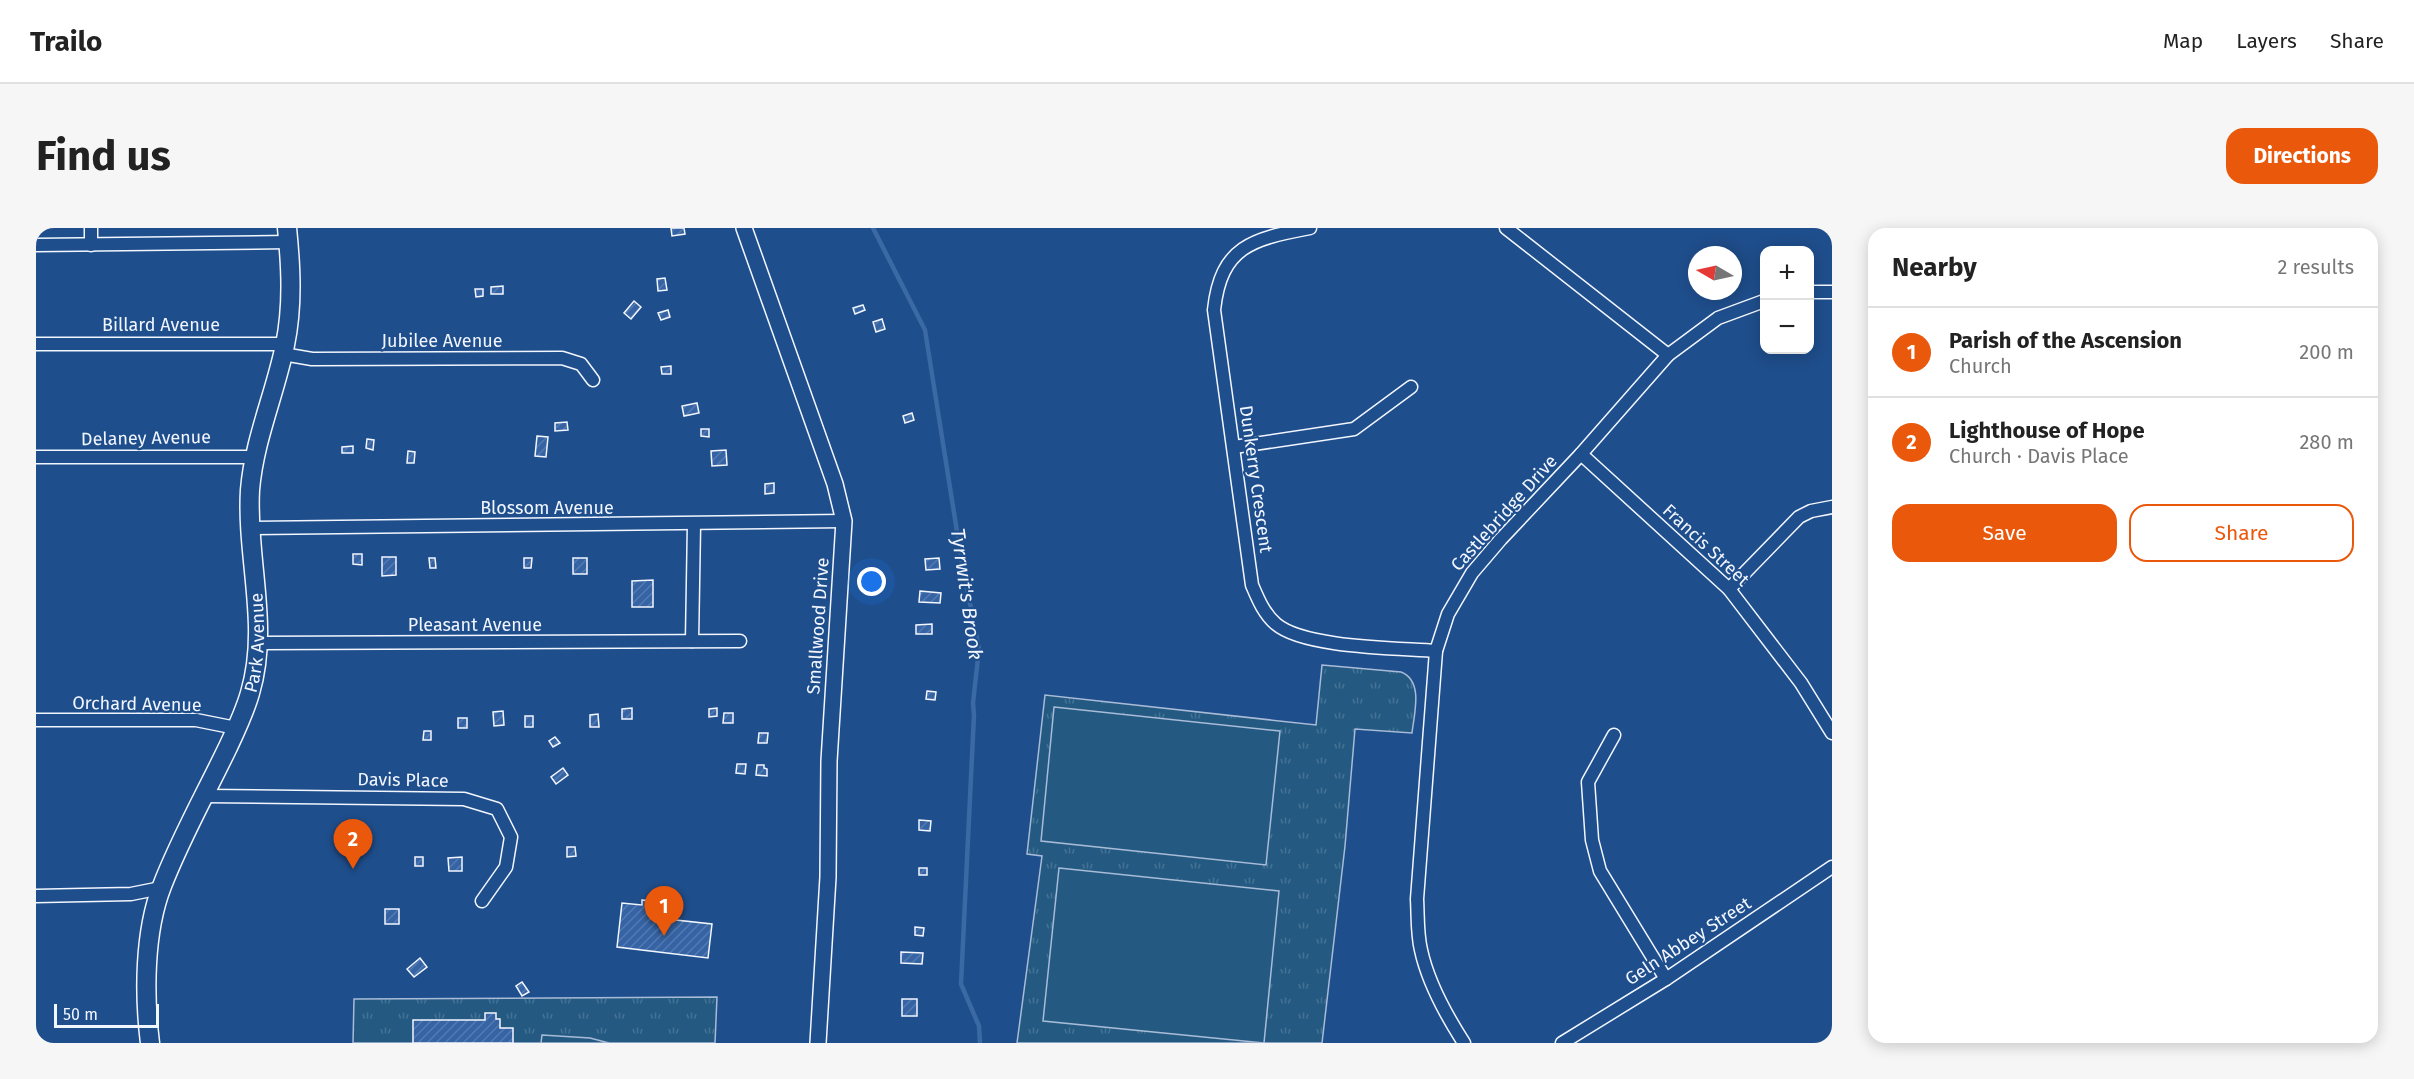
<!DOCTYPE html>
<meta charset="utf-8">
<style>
body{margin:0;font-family:"Fira Sans",sans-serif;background:#f6f6f6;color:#222}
.controls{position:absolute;right:18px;top:18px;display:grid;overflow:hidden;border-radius:12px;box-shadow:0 3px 15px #0003}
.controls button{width:54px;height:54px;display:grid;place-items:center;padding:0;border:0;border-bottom:2px solid #e0e0e0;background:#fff;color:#222;font:30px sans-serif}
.compass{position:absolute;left:1652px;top:18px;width:54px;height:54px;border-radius:50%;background:#fff;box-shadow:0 3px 15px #0003;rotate:279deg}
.scale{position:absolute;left:18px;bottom:15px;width:105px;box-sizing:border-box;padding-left:6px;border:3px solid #f2f6ff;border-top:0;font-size:16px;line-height:21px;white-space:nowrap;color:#f2f6ff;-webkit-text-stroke:4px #1f4e8c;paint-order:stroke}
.you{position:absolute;left:836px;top:354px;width:21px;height:21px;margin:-15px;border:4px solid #fff;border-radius:50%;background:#1a73e8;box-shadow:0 0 0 9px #1a73e833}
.badge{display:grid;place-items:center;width:39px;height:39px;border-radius:50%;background:#ea580c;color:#fff;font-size:20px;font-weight:700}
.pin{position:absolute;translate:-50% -50px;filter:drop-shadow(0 2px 3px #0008)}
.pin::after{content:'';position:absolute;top:32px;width:21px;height:18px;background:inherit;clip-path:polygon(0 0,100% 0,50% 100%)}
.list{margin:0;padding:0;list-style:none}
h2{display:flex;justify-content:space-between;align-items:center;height:78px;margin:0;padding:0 24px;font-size:26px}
h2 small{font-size:20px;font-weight:400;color:#767676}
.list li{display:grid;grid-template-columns:39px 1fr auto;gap:18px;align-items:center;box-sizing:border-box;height:90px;padding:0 24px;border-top:2px solid #e0e0e0}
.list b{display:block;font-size:22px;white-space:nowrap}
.list p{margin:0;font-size:20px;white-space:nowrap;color:#767676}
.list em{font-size:20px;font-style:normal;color:#767676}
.actions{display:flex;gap:12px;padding:18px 24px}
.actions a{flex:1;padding:14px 0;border:2px solid #ea580c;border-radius:18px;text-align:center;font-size:21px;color:#ea580c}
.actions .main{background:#ea580c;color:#fff}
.map{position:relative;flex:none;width:1796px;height:815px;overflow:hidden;border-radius:18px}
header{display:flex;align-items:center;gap:36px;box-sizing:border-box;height:84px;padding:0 30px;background:#fff;border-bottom:2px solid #e0e0e0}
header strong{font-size:28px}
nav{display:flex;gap:33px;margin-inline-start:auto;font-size:21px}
.intro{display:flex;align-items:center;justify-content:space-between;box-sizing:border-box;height:144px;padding:0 36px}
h1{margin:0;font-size:42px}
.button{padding:15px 27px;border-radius:18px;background:#ea580c;color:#fff;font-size:21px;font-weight:700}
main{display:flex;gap:36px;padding:0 36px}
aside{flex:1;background:#fff;border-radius:18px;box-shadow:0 3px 15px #0003}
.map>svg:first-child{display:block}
</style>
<header>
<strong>Trailo</strong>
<nav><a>Map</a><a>Layers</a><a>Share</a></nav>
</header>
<div class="intro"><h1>Find us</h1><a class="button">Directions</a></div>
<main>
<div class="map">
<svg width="1796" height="815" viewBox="0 0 1796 815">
<defs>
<pattern id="park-tufts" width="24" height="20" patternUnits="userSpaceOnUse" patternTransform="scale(1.5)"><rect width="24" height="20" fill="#245a82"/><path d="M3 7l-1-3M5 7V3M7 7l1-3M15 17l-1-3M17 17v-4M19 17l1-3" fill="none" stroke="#447295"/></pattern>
<pattern id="building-hatch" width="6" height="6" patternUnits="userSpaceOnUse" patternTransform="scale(1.5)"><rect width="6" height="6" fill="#3563a3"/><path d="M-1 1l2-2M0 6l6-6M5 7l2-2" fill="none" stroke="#537ab1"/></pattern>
</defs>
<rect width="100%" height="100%" fill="#1f4e8c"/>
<g fill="url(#park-tufts)" stroke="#a8bbd7" stroke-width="1.5">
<path d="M1286,437L1365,444C1388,453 1378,486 1376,505L1319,501L1309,618L1286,815H981L1006,628L991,626L1009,467L1280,497Z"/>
<path d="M681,769L679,815H317L318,771Z"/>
</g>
<g fill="#245a82" stroke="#a8bbd7" stroke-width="1.5">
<path d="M1018,479L1244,503L1230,637L1005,613Z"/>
<path d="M1023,640L1243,663L1228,815L1007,793Z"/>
<path d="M506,807L554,810L573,815H505Z"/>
</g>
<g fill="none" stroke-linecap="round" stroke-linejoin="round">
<path stroke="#3b69a3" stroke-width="4.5" d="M837,0L889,102L926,335L943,421L937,475L938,487L925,756L943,798L944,815"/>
</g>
<g fill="url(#building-hatch)" stroke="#f2f6ff" stroke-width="1.5">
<path d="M635,0H648L649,6L636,8Z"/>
<path d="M629,50L631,62L622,63L621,51Z"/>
<path d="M467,58V66H455V59Z"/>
<path d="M439,61H447V68L440,69Z"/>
<path d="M598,73L605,79L595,91L588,85Z"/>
<path d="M827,77L829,82L819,86L817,80Z"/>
<path d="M632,82L634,89L625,92L622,85Z"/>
<path d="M846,91L849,101L840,104L837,94Z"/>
<path d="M635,138V146H626L625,139Z"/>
<path d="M661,175L663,185L648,188L646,178Z"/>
<path d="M876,185L878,192L869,195L867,188Z"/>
<path d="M531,194L532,202L519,203V195Z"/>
<path d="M665,201H673V209L665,208Z"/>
<path d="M501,208L512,209L510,229L499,228Z"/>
<path d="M331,211L338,212L337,222L330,220Z"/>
<path d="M317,218V225H306V219Z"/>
<path d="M690,222L691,237L676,238L675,223Z"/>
<path d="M372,223L379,224L378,235H371Z"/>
<path d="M738,255V265L729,266V256Z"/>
<path d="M317,326H326V337L317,336Z"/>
<path d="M346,329H360V347L346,348Z"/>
<path d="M393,330H399L400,340H394Z"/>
<path d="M488,330H496L495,340H488Z"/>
<rect x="537" y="330" width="14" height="16"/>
<path d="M903,330L904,341L890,342L889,331Z"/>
<path d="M617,352V379H596V353Z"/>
<path d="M884,363L905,365L904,375L883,374Z"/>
<path d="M896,396V406H880V397Z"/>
<path d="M891,463L900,464L899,472L890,471Z"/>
<path d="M596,480V491H586V481Z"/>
<path d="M681,480V488L673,489V481Z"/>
<path d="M467,483L468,497L458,498L457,484Z"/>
<path d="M688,485H697V495H687Z"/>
<path d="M562,486L563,499H554V487Z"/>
<rect x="489" y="488" width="8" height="11"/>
<rect x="422" y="490" width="9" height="10"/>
<path d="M388,503H395V512H387Z"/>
<path d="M723,505H732L731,515H722Z"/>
<path d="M519,509L524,515L517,519L513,513Z"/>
<path d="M701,536H710L709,546L700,545Z"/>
<path d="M721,537H728V540L731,541V548L720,547Z"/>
<path d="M527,540L532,547L520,556L515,549Z"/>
<path d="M883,592L895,593L894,603L883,602Z"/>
<path d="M531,619H539L540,628L531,629Z"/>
<rect x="379" y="629" width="8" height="9"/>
<path d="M426,629V643H413L412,630Z"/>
<rect x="883" y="640" width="8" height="7"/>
<path d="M606,672L616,673V678L641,681L640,692L676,696L672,730L581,719L586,675L606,677Z"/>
<rect x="349" y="681" width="14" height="15"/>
<path d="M879,699L888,700L887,708L879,707Z"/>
<path d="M865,724L887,725L886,736L865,735Z"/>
<path d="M384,730L391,739L378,749L371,741Z"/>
<path d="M486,754L493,764L486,768L480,758Z"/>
<rect x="866" y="771" width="15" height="17"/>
<path d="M449,785H460V791H464V800H477V815H377V792H449Z"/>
</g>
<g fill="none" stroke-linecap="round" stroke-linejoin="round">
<defs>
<g id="minor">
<path d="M55,0V17"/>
<path d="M1274,0C1216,11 1185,18 1178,82L1216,357C1222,371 1228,386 1240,396C1268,420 1362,420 1400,423"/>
<path d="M1470,0L1632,127"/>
<path d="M0,17L253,14"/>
<path d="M1774,64H1796"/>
<path d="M0,116H249"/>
<path d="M247,126L276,131L526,130L545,136L557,152"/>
<path d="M1198,219L1318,201L1375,159"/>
<path d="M1545,226L1693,361L1765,455L1796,505"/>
<path d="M0,229H220"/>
<path d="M214,300L808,293"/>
<path d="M1693,361L1763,289L1775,283L1796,279"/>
<path d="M656,413L658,296"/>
<path d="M223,415L704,413"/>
<path d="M0,492H160L200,500"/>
<path d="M1578,507L1552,554L1556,612L1564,643L1630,751"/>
<path d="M169,568L428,571L461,581L475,609L470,639L446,673"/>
<path d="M0,668L95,666L125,660"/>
<path d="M1428,815C1410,787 1392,755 1385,722C1381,706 1382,688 1381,671L1400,423L1412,386L1436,345L1465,311L1545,226L1632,127L1682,90L1728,73"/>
<path d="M1526,815L1630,751L1796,639"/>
</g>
<path id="tertiary" d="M708,0L799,256L808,293L793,533L792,649L782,815"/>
<g id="secondary">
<path id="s1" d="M114,815C108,767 108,704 126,658C144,611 170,565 192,519C200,502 209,483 214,465C234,398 210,330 214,262C218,212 239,166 249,117C257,78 255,39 251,0"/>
</g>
</defs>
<use href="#minor" stroke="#f2f6ff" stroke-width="15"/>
<use href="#tertiary" stroke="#f2f6ff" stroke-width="18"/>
<use href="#secondary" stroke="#f2f6ff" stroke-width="21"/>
<use href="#minor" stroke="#1f4e8c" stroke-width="12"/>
<use href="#tertiary" stroke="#1f4e8c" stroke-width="15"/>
<use href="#secondary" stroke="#1f4e8c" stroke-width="18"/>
</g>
<g text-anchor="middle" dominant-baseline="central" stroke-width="4.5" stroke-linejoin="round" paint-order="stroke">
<g font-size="18" fill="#f2f6ff" stroke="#1f4e8c">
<text x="125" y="97">Billard Avenue</text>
<text x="406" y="113">Jubilee Avenue</text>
<text transform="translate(110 210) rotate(-1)">Delaney Avenue</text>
<text transform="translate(1220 251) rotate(82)">Dunkerry Crescent</text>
<text x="511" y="280">Blossom Avenue</text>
<text transform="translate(1468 285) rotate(-48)">Castlebridge Drive</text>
<text transform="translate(1670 317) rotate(43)">Francis Street</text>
<text x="439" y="397">Pleasant Avenue</text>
<text transform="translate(782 398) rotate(-86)">Smallwood Drive</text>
<text stroke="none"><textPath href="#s1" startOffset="422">Park Avenue</textPath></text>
<text transform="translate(101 476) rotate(1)">Orchard Avenue</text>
<text transform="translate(367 552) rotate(1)">Davis Place</text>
<text transform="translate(1652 713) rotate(-33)">Geln Abbey Street</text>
</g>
<g font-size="20" font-style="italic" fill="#f2f6ff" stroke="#1f4e8c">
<text transform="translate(931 366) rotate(82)">Tyrrwit's Brook</text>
</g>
</g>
</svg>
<div class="controls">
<button>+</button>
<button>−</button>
</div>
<svg class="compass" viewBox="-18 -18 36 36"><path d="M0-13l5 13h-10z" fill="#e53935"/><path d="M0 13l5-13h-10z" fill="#767676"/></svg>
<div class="scale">50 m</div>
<div class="you"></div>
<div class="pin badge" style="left:628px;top:708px">1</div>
<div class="pin badge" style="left:317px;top:641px">2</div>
</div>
<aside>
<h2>Nearby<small>2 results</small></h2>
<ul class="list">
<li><span class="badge">1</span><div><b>Parish of the Ascension</b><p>Church</p></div><em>200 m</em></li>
<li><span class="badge">2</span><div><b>Lighthouse of Hope</b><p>Church · Davis Place</p></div><em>280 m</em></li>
</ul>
<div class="actions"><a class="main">Save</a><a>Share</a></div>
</aside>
</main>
